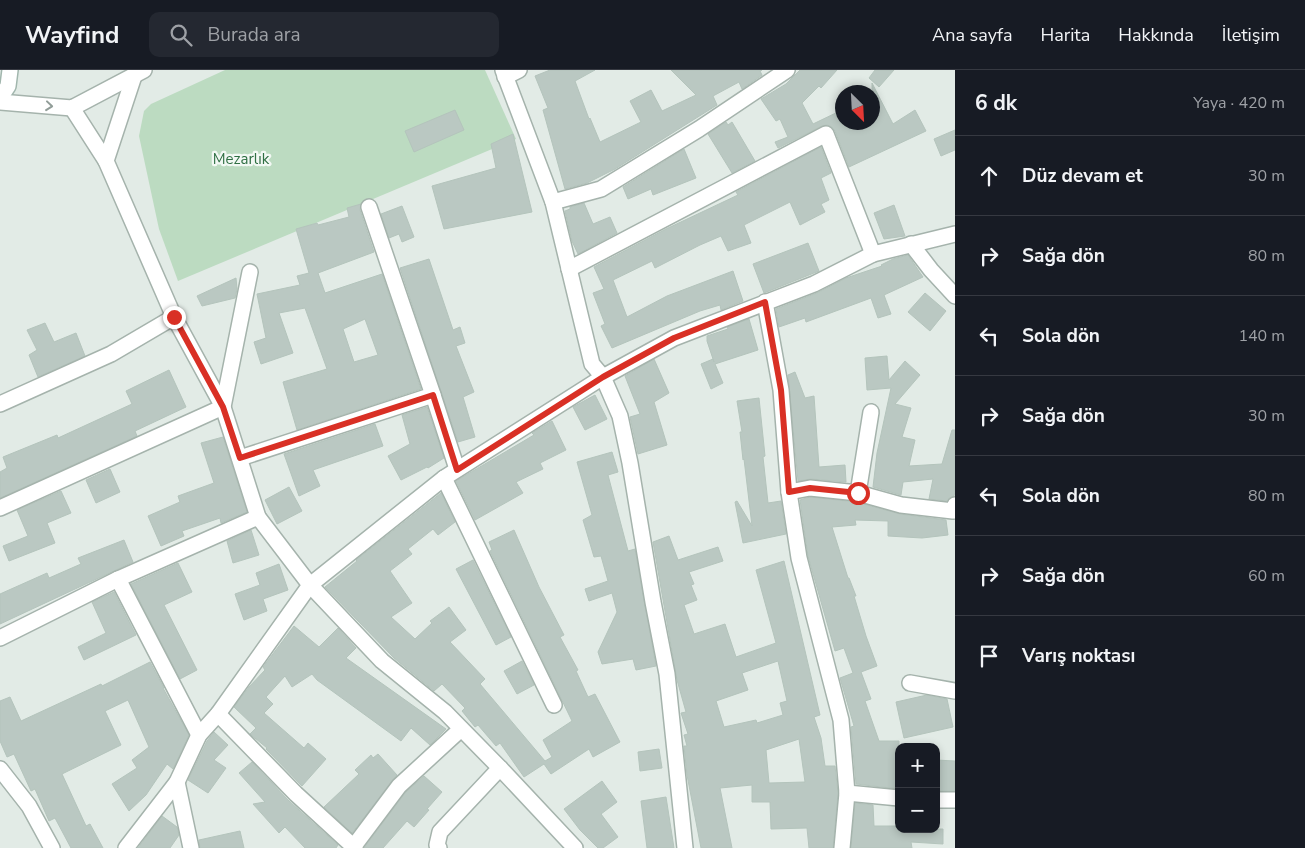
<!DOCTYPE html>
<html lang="tr">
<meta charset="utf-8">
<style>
body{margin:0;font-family:"Nunito Sans",sans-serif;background:#242831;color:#f1f3f6}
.controls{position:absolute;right:15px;bottom:15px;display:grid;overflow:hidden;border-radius:10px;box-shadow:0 2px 8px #0003}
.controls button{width:45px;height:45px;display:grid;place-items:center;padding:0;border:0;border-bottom:1px solid #363941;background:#171b24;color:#f1f3f6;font:25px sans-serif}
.compass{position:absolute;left:835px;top:15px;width:45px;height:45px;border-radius:50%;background:#171b24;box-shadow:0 2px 8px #0003;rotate:156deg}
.stop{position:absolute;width:15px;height:15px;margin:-11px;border:4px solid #d93025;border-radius:50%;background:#fff}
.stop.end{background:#d93025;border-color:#fff;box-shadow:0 1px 5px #0008}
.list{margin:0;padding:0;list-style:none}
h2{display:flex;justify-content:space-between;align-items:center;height:65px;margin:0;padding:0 20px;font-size:21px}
h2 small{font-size:16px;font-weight:400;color:#9ea1a6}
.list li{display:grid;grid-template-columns:32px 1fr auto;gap:15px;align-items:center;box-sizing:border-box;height:80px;padding:0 20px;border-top:1px solid #363941}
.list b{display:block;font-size:19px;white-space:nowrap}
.list em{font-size:16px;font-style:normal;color:#9ea1a6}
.icon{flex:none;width:28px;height:28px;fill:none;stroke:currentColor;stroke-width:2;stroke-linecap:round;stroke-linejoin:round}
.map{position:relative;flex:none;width:955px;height:778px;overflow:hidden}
header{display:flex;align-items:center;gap:30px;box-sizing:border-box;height:70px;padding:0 25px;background:#171b24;border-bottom:1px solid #363941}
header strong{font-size:24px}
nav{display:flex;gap:28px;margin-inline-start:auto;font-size:18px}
.search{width:350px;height:45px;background:#242831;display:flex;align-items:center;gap:12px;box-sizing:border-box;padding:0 18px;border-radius:10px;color:#9ea1a6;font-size:19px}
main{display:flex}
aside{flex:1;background:#171b24}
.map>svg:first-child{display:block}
</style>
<header>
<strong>Wayfind</strong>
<div class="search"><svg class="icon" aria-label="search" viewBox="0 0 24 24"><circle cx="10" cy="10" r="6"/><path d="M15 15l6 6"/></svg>Burada ara</div>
<nav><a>Ana sayfa</a><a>Harita</a><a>Hakkında</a><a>İletişim</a></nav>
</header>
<main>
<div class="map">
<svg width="955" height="778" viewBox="0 0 955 778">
<rect width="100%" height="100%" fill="#e2ebe6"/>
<path fill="#bcdbc1" d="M225,0H485L516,69L178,211L159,159L139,66L144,41L151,34Z"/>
<g fill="#bac8c2" stroke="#b4c4bc" fill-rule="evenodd">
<path d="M550,0H595L575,11L589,49L590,48L600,72L641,52L630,31L651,20L662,41L696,25L671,0H762L760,1L762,5L742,19L739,12L713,26L717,35L615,99L587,113L565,119L543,40L548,38L535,6Z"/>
<path d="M800,0H837L821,18L819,16L802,33L813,54L842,40V52H872V13L893,54L915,40L926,61L849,97L835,61L832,57L827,55L822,56L778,78L775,72L788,67L780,49L776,51L761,29L786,14Z"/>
<path d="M875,0H894L879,17L869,8Z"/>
<path d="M455,40L464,60L414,82L405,61Z"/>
<path d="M726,52L728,55L732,52L755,91L732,103L708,64Z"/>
<path d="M955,60V80L941,86L934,69Z"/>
<path d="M513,64L532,142L444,159L432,116L496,98L491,74Z"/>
<path d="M821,77L831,103L821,108L829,130L821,134L825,142L800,155L790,132L744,155L751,173L728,181L721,166L700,175L655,198L652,191L613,210L627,247L667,226L733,201L743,231L721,240L720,235L700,241L612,278L601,256L605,254L593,223L604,219L594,197L666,159L738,125L736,122Z"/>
<path d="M684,79L696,108L653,125L651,119L628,129L623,117Z"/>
<path d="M584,133L593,154L610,147L617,163L578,184L572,171L565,141L570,139V137Z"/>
<path d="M361,134L360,140L374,182L318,203L325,223L382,204L421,319L297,360L283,312L327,299L305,238L279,243L293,283L261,294L254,272L266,268L257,224L300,215L297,206L309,203L296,159L317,153L318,155L349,147L347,138ZM365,249L378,285L354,292L343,259Z"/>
<path d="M894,135L905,166L884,169L874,143Z"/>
<path d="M402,136L414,167L402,172L399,164L389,168L381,144Z"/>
<path d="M808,173L819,201L764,223L753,194Z"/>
<path d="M908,185L923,207L884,225L891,244L878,248L871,228L806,252L805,248L779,257L776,239L817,223L846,208L882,196L881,195L893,189Z"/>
<path d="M429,189L453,260L460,257L465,273L456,276L474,322L463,327L475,367L458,372L400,198Z"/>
<path d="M236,208L237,219L235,228L202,236L197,226Z"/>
<path d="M925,223L946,241L930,261L908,242Z"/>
<path d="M749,249L758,280L715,294L723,313L711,319L701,294L713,289L714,292L707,271V266L728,259L727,257Z"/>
<path d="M45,253L54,272L76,263L85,286L38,307L29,285L37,280L27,260Z"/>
<path d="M887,286L889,310L905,291L920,305L895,334L911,338L902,367L915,370L909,396L942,394L952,360H955V422L954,426L949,428L947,431L929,429L933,409L903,412L901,425L873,417L877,383L891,318L867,320L865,288Z"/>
<path d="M654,289L669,323L654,332L667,375L638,384L630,347L640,344L625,306Z"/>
<path d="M169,300L186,337L135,361L137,366L0,428V402L7,398L3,387L57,365L58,368L132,334L126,321Z"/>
<path d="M795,302L805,328L814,326L819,397L845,395L846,412L811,409L798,411L788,305Z"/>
<path d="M595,325L607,349L585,360L573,337Z"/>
<path d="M759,328L765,386L763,387L768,433L781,431L786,464L743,473L735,432L737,431L752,456L744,389L743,390L740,362H742L737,331Z"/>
<path d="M427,337L444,388L428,398L427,397L401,410L388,386L410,374L402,345Z"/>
<path d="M552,351L566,380L540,393L543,399L516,412L523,423L475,450L456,411L534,365L532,363Z"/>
<path d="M375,354L383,376L313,400L320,416L299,426L284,384Z"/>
<path d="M223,367L247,442L221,453L220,448L182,461L184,466L161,476L148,446L180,432L178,426L214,413L201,373Z"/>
<path d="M612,382L618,402L608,405L628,481L635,479L656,596L636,600L633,589L602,594L598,582L617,542L612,523L589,531L585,519L608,511L601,486L594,487L583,450L592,445L577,392Z"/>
<path d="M110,399L120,422L96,433L86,410Z"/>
<path d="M289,417L302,441L277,454L265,430Z"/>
<path d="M61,421L71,443L47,453L55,473L9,491L3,476L28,466L17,440Z"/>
<path d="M441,423L455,452L438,465L433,459L408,479L412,484L390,501L412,533L391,547L415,569L432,553L430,551L449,537L466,560L450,572L485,609L480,614L545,691L552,687L543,670L572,651L490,481L492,480L489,472L514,460L539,517L564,565L560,567L578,600L576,601L588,627L595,624L620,672L593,687L589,679L551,704L544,694L524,707L500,673L496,676L478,655L475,657L462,641L465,638L442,614L434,621L394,588L325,517L357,491L356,490Z"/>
<path d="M810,427L856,432L900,444L946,450L948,465L922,468L888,466V451L855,450L856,455L832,457L848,508H849L856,526H854L866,566L877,596L861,602L871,629L865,631L879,671H899V719L856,714L851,657L854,656L840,608L853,603L844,578L835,581L808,486L800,430Z"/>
<path d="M251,460L259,485L233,493L227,471Z"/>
<path d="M669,466L678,490L718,477L723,491L689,502L694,514L691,515L697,530L684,535L694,564L725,554L736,587L776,573L756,500L784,491L820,645L814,647L821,668L825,696H835L838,723L833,778H809L807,758L771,759L770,732H752V715L720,718L732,778H701L687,705L684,676H687L684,665L688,664L681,643L686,642L677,610L653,472ZM778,591L787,631L780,633L783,645L757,653L756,650L724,657L716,631L748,620L742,603ZM799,669L805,712L769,713L766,680Z"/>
<path d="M124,470L133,492L0,554V524L47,503L49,508L81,494L78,488Z"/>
<path d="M473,490L511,567L496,575L456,499Z"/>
<path d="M178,493L192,522L164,535L197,600L180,609L131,514Z"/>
<path d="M279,494L288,520L263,529L267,541L244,550L235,524L260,515L256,503Z"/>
<path d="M114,522L136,565L84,590L78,577L106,563L92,532Z"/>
<path d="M294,556L319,577L338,558L356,578L346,588L446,659L430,675L411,658L401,671L317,610L312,604L292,617L285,606L266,627L273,634L264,643L304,678L308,673L326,689L302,716L266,679L267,678L250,664L256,658L234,637L249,617L265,600L263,597Z"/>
<path d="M522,591L534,615L517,624L504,601Z"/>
<path d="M150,592L164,618H163L189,665L173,699L167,694L146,725L129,741L112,714L137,698L132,690L149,677L128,630L105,641L121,675L62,704L86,756L90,754L103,778H71L55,748L49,751L35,719L31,721L14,684L7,687L0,671V631L10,627L21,651L101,614L102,616Z"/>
<path d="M927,625L947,629L953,657L904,668L896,632Z"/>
<path d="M214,662L228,675L214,690L226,698L208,723L188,710L207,671Z"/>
<path d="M659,679L662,698L640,701L638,682Z"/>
<path d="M378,684L397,705L352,763L324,737L359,704L355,700L371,685L373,688Z"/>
<path d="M936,690L955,691V721H936Z"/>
<path d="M252,692L289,731L338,775L336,778H305L285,757L279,763L253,734L265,732L239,703Z"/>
<path d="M424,706L442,722L427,739L429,740L414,757L407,751L383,778H364L406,722Z"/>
<path d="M602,711L617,732L601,744L618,767L603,778H598L580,760L564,739Z"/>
<path d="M666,727L674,778H647L641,731Z"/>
<path d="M855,733L873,735L874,756H899V759H943V774L911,772L912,778H851Z"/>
<path d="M162,746L177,757L179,765L170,778H138Z"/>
<path d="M240,761L244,778H200L199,770Z"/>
</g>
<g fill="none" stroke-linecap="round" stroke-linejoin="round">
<defs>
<g id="minor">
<path d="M505,7L519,0"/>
<path d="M553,132L601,119L699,59L787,0"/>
<path d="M911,174L931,200L955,226"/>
<path d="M569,199L826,64L873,184"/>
<path d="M765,232L781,320L789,422L799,488L841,650L847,723L842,778"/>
<path d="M433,325L457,399"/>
<path d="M0,334L111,284L174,247"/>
<path d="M240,388L433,325L369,137"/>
<path d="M444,408L554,635"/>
<path d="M789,422L810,418L858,423L901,435L953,441L955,435"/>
<path d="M858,423L871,342"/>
<path d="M0,438L223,337L250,202"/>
<path d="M118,509L199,665"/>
<path d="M0,568L118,509L258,447"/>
<path d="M910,613L955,621"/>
<path d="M218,644L296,724L355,778"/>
<path d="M500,698L575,778"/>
<path d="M177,712L191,778"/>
<path d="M847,723L899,728"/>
<path d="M936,730H955"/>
<path d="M354,776L399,716L461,659"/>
<path d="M439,778L437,775L440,762L500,698L445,642L382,591L310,515L444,408L603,307L674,268L814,214L873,184L955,164"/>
</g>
<g id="tertiary">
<path d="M503,0L553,132L592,294L603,307L620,346L630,393L653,532L667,604L685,778"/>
<path d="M0,32L72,38L144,0"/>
<path d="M72,38L106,91"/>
<path d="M0,699L29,736L52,778"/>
<path d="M126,778L177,712L199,665L218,644L310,515L258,447L223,337L174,247L106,91L134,6"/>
</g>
<path id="secondary" d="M0,28L8,16L10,0"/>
</defs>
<use href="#minor" stroke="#a5b3ac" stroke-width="18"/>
<use href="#tertiary" stroke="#a5b3ac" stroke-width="18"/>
<use href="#secondary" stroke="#a1b6ad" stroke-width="18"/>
<use href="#minor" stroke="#fff" stroke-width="15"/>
<use href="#tertiary" stroke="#fff" stroke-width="15"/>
<use href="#secondary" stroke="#fff" stroke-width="15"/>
</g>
<defs><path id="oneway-chevron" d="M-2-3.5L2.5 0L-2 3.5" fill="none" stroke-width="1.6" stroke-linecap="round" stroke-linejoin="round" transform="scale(1.25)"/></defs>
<use stroke="#919d98" href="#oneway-chevron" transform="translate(49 36) rotate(6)"/>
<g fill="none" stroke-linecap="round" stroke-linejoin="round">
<path stroke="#d93025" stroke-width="6" d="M174,247L223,337L240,388L433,325L457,400L603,307L674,268L765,232L781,320L789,422L810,418L858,423"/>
</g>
<g text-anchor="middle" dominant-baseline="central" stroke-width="4.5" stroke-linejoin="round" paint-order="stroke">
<g font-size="15" fill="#2f6f43" stroke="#f2f8f4">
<text x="241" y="89">Mezarlık</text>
</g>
</g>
</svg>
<div class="controls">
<button>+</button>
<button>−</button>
</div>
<svg class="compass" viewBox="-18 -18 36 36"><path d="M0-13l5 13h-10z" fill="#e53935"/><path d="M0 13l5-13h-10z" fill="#9ea1a6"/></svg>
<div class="stop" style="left:858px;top:423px"></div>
<div class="stop end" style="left:174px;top:247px"></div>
</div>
<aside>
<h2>6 dk<small>Yaya · 420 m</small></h2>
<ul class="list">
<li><svg class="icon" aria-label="ahead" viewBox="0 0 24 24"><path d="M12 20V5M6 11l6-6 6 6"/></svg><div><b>Düz devam et</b></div><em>30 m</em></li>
<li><svg class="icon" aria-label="right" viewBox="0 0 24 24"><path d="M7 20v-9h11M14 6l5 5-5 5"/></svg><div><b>Sağa dön</b></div><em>80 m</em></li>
<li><svg class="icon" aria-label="left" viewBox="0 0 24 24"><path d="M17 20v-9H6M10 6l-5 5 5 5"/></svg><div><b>Sola dön</b></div><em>140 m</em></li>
<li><svg class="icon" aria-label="right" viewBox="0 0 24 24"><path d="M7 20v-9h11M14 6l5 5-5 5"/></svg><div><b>Sağa dön</b></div><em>30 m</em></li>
<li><svg class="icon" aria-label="left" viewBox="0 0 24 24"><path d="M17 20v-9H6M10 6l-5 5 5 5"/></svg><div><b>Sola dön</b></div><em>80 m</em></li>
<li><svg class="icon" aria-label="right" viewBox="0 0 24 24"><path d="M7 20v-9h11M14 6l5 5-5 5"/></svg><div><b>Sağa dön</b></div><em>60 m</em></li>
<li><svg class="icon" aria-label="arrive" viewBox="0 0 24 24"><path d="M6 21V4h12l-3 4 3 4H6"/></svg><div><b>Varış noktası</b></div></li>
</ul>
</aside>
</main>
